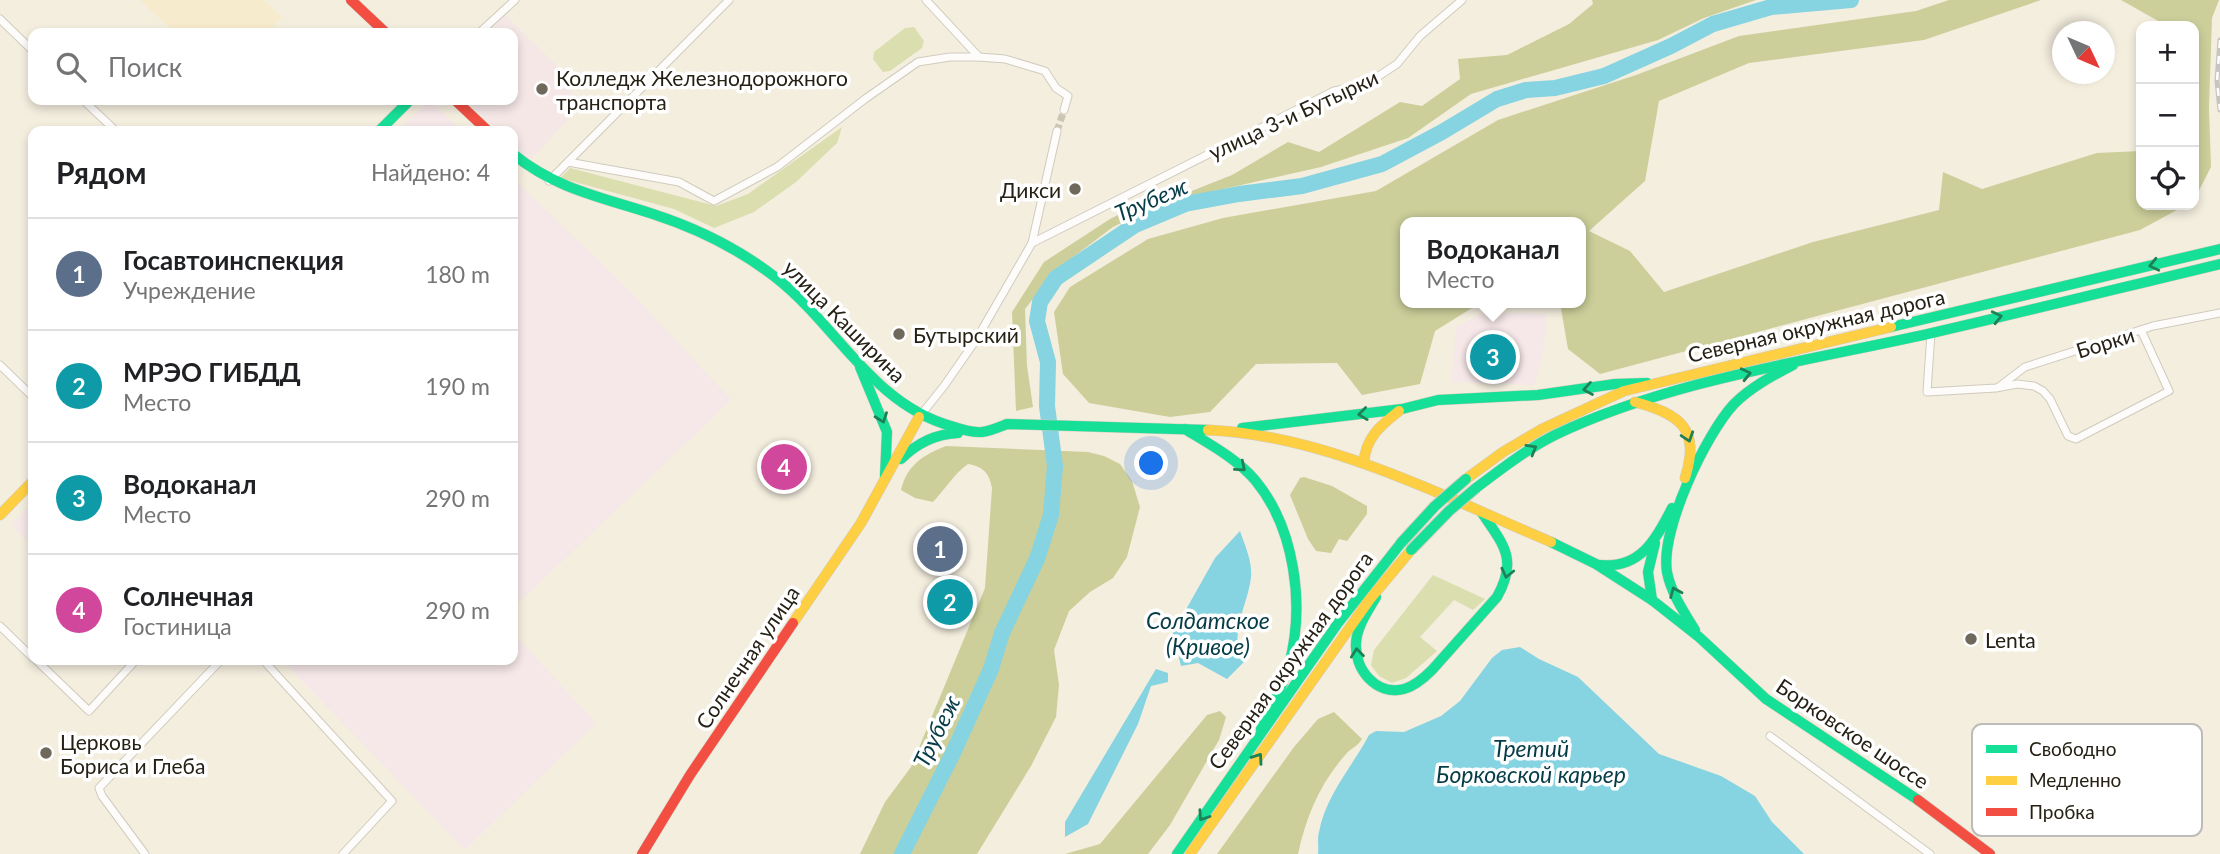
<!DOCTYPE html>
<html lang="ru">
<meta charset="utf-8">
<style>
body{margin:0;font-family:Lato,sans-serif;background:#f2f2f2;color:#202124}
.controls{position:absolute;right:21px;top:21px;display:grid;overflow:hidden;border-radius:14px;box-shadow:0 4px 10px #0003}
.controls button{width:63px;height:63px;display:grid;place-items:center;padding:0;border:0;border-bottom:2px solid #e0e0e0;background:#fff;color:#202124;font:35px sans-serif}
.compass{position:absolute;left:2052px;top:21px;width:63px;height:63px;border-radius:50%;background:#fff;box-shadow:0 4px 10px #0003;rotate:134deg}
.you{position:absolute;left:1152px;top:464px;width:24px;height:24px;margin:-18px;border:5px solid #fff;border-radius:50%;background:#1a73e8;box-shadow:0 0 0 10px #1a73e833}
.badge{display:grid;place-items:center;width:46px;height:46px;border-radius:50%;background:#6e695b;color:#fff;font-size:23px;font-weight:700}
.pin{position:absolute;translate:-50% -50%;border:4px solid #fff;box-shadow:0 2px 7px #0006}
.popup{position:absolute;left:1400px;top:217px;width:186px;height:91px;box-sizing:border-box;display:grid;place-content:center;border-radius:14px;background:#fff;filter:drop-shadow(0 2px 5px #0005);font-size:23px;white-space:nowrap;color:#757577}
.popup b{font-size:26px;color:#202124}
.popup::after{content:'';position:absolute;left:50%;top:100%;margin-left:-14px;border:14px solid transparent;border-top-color:#fff}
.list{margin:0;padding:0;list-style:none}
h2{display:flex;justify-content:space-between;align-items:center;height:91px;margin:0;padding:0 28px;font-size:30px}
h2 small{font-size:23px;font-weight:400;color:#757577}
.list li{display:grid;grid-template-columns:46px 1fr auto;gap:21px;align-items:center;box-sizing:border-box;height:112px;padding:0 28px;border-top:2px solid #e0e0e0}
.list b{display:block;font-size:26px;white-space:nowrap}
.list p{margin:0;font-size:23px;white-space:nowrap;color:#757577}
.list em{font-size:23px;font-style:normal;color:#757577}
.icon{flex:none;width:38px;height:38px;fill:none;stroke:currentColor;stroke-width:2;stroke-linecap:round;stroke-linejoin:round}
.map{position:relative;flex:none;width:2220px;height:854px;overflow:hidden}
.search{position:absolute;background:#fff;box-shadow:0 4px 10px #0003;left:28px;top:28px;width:490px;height:77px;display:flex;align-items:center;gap:18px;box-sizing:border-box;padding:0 24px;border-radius:14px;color:#757577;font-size:26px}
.panel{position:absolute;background:#fff;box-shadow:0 4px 10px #0003;left:28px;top:126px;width:490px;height:539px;border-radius:14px}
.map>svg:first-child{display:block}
</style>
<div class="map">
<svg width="2220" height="854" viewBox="0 0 2220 854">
<rect width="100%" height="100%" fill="#f4eedf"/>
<path fill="#f7ebcd" d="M140,0H265L282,17L267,33H175Z"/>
<g fill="#f6e7e8">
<path d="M429,100L462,131H398Z"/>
<path d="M513,179L622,283L731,400L513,608Z"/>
<path d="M1486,312L1546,314L1544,346L1535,385L1452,382L1456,327Z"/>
<path d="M33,502V547L11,525Z"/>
<path d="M513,633L596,723L465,850L284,662L285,660H513Z"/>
</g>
<path fill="#f6e7e7" d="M504,14L571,79L572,116L529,161L513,145V131H498L466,100H513V33H485Z"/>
<g fill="#dbdeae">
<path d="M914,27L924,41L922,48L890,71L883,72L873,59L874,52L905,28Z"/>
<path d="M842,127L837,143L796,182L754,212L714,228L674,209L560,178L570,168L716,206L748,194Z"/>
<path d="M1433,575L1485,599L1473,610L1454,600L1420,637L1437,651L1406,678L1392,683L1379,676L1371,665L1374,650Z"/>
</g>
<g fill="#cccf9a">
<path d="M1592,0H1756L1704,18L1658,40L1471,94L1408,138L1321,167L1162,203L1113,227L1056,270L1025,309L1027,366L1033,407L1016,411L1012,312L1044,262L1110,219L1161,193L1184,194L1232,175L1288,142L1319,152L1400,102L1422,106L1460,79L1458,59L1507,55L1569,24L1593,4Z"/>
<path d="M1949,0H2041L1924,40L1749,63L1659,101L1645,181L1589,231L1630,251L1664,292L1813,242L1939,210L1943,172L1982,189L2097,153L2141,151V205H2186L2140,230L1600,374L1568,349L1560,303H1580V222H1406V303H1480L1435,331L1420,384L1362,395L1337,363L1256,364L1210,412L1170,417L1089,403L1063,374L1054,312L1070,287L1148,239L1223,218L1376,191L1498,120L1636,75L1739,36L1916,11Z"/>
<path d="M2121,0H2219L2212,18L2209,107L2211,167L2194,200L2196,43L2194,41V26H2167Z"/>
<path d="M946,446L1088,452L1104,456L1120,464L1132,481L1140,507L1127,557L1113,578L1090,592L1069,611L1054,650L1059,685L1056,717L1031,766L977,854H860L885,802L911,767L985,588L992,488C989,473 984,467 968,464C954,474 945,489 933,502L915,498L901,490C907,465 923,455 946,446Z"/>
<path d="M1304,477L1332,486L1367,506V514L1347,541L1339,539L1331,553L1316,551L1308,539L1292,500L1290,495L1300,478Z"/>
<path d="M1220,711L1226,717L1219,740L1170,825L1148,854H1065L1100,844L1207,715Z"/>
<path d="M1334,712L1362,739C1357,747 1351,748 1346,754C1320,783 1306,817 1298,854H1217L1294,747L1318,719Z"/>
</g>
<g fill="#86d3e1">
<path d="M1240,531C1244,543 1250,556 1251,569C1254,595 1225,634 1244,662L1227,679L1198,663L1181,666L1176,645H1166L1215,558Z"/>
<path d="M1520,647L1539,659L1578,677L1659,754L1721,776L1755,796L1772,822L1804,854H1318C1319,847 1317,839 1319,832C1326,795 1352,767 1369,735L1376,731L1404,732L1441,716L1460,701L1492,658L1502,650Z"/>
<path d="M1156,669L1168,673V682L1151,686L1138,724L1088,824L1065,837V822Z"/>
</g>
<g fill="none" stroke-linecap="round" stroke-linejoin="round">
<path stroke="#86d3e1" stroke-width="16" d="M902,854L954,751L991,669L1002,633L1037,559L1051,515L1055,466L1047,406L1048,362L1037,321L1040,302L1056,278L1135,225L1185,204L1239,194L1302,186L1382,164L1442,132L1497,99L1526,90L1555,88L1604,76L1671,46L1713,24L1771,7L1851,0"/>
<path stroke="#cbc5b6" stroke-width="7" stroke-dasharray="7 3.5" stroke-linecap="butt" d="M1057,131L1064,110"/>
<defs>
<g id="street">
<path d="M926,0L979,57"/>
<path d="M0,19L33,51"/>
<path d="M479,33L515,0"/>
<path d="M83,100L116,131"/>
<path d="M568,162L679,182L714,201L777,167L865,99L918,62L950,57H979L1005,59L1045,71L1056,88L1068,96L1064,110"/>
<path d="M549,181L729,0"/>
<path d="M1032,243L1334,91L1365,85L1397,64L1420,36L1462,0"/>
<path d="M1931,333L1927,392L1996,388L2017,384L2034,386L2043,391L2050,399L2068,436L2076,439L2169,391L2141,330"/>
<path d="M0,365L33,397"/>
<path d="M2000,386L2025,367L2153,326L2220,313"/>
<path d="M920,416L944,386L976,340L1032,243L1057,131"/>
<path d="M0,626L33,658"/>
<path d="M36,660L89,711L136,660"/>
<path d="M263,660L392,801L343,854"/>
<path d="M1770,736L1930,854"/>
<path d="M145,854L102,796L99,788L221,660"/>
</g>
<g id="fast">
<path d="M379,131L410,100"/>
<path d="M513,154C556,189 601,197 653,214C696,228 739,249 775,277C836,324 872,404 951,426C960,429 972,433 982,432C990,431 999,427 1007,424L1208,430"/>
<path d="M1891,327L2220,249"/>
<path d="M860,367L887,432L885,476"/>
<path d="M1242,428L1402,409L1438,400L1538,395L1615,384L1647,383"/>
<path d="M1185,429C1209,444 1236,458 1255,480C1295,528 1305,605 1289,665C1283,687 1271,708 1261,729"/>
<path d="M901,459C917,443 935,434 958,433"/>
<path d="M1476,488C1501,469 1527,449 1555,435C1670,380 1808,361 1932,333C2028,311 2124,287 2220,264"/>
<path d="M1551,542L1596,564L1652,600L1699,637L1766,699L1918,800"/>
<path d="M1600,565C1640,569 1656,540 1672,508"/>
<path d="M1376,597C1368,611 1357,626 1356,643C1354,669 1376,696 1404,689C1415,686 1424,678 1432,670L1497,597C1518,560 1504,545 1482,513"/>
<path d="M1652,600L1648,572L1655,543"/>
<path d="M1695,630C1684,612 1671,593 1667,572C1660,530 1706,434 1734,404C1751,387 1772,376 1793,365"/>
<path d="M1177,854L1338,623L1401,543"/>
</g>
<g id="slow">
<path d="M1635,402C1680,414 1701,429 1685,478"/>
<path d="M1208,430C1327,435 1442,496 1551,542"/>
<path d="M1364,463C1365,438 1381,425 1399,411"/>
<path d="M1466,479L1503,452L1542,429L1624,391L1891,327"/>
<path d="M0,515L33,481"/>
<path d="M793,623L861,523L919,417"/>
<path d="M1190,854L1370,599L1411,550"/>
</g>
<g id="jam">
<path d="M351,0L386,33"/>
<path d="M455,100L488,131"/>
<path d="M1918,800L1990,854"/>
<path d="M642,854L690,775L793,623"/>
</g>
</defs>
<use href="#street" stroke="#d0cbbd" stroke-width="9"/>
<use href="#fast" stroke="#d0cbbd" stroke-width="11"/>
<use href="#slow" stroke="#d0cbbd" stroke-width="11"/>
<use href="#jam" stroke="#d0cbbd" stroke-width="11"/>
<use href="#street" stroke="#fdfcfa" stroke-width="7"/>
<use href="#fast" stroke="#16e098" stroke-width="10"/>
<use href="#slow" stroke="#ffcf43" stroke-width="10"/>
<use href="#jam" stroke="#f24e42" stroke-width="10"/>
<defs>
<path id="rail" d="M2220,40L2217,81L2220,110"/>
</defs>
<use href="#rail" stroke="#c7c5c1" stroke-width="5"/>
<use href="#rail" stroke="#fff" stroke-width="2.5" stroke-dasharray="8" stroke-linecap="butt"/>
<defs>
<g id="fast-bridge">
<path d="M1401,543L1435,506L1466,479"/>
<path d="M1411,550L1449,511L1476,488"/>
</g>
</defs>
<use href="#fast-bridge" stroke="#d0cbbd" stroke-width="12" stroke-linecap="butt"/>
<use href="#fast-bridge" stroke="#16e098" stroke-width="10"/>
</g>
<defs><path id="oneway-chevron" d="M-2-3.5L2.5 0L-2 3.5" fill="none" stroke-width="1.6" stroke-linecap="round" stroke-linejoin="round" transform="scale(1.75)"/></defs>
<g stroke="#1e8056">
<use href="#oneway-chevron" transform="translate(2154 265) rotate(167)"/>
<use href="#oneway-chevron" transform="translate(1997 317) rotate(-13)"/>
<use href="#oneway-chevron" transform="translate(1746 374) rotate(-13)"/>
<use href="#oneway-chevron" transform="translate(1588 389) rotate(170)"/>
<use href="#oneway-chevron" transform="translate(1363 414) rotate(173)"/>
<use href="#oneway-chevron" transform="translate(882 418) rotate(70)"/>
<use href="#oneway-chevron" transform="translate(1688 437) rotate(72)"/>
<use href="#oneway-chevron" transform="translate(1532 449) rotate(-30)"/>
<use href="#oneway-chevron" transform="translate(1241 467) rotate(40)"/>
<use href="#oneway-chevron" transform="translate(1507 573) rotate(103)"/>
<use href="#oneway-chevron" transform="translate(1675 592) rotate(-113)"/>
<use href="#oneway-chevron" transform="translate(1357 653) rotate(-96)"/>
<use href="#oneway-chevron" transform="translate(1258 758) rotate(-55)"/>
<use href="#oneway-chevron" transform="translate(1203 816) rotate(124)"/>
</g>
<g fill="#6e695b" stroke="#fff" stroke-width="2.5">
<circle cx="542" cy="89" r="7"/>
<circle cx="1075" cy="189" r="7"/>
<circle cx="899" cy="334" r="7"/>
<circle cx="1971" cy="639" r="7"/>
<circle cx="46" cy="753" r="7"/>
</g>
<g text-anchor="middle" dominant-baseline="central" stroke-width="7" stroke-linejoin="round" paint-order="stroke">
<g font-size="21" fill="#262114" stroke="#fff" text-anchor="start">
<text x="556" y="77">Колледж Железнодорожного<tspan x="556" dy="24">транспорта</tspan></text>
<text x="1061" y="189" text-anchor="end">Дикси</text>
<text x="913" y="334">Бутырский</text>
<text x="1985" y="639">Lenta</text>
<text x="60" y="741">Церковь<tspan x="60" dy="24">Бориса и Глеба</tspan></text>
</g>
<g font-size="21" fill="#262114" stroke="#fff">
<text transform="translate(1293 114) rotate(-25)">улица 3-и Бутырки</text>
<text transform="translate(845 321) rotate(45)">улица Каширина</text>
<text transform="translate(1816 325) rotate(-13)">Северная окружная дорога</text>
<text transform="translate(2105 342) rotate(-17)">Борки</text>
<text transform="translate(747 657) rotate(-56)">Солнечная улица</text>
<text transform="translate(1290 660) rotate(-54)">Северная окружная дорога</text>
<text transform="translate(1853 733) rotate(34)">Борковское шоссе</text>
</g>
<g font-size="23" font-style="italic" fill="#063c47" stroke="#fff">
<text transform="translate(1151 199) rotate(-23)">Трубеж</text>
<text x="1208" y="620">Солдатское<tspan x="1208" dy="26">(Кривое)</tspan></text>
<text transform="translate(936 731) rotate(-64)">Трубеж</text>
<text x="1531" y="748">Третий<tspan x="1531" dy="26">Борковской карьер</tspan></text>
</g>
</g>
<rect x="1972" y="724" width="230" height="112" rx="10" fill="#fff" stroke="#bebcb8" stroke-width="2"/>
<rect x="1986" y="745" width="31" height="8" fill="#16e098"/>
<rect x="1986" y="776" width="31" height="9" fill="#ffcf43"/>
<rect x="1986" y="808" width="31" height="8" fill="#f24e42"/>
<g font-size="19" fill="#262114">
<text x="2029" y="756">Свободно</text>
<text x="2029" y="787">Медленно</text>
<text x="2029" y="819">Пробка</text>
</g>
</svg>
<div class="controls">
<button>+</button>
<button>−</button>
<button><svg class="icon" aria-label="locate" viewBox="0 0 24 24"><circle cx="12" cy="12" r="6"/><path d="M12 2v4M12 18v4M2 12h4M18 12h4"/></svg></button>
</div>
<svg class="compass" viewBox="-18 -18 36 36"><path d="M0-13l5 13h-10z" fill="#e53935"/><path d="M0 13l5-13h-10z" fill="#757577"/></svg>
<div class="you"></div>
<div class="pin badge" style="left:940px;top:549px;background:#5c6f8a">1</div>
<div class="pin badge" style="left:950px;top:602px;background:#0f9aa8">2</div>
<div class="pin badge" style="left:1493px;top:357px;background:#0f9aa8">3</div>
<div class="popup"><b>Водоканал</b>Место</div>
<div class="pin badge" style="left:784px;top:467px;background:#d1479c">4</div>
<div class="search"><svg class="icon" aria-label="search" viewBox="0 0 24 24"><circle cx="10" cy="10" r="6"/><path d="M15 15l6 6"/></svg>Поиск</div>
<section class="panel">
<h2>Рядом<small>Найдено: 4</small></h2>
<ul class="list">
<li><span class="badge" style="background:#5c6f8a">1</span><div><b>Госавтоинспекция</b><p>Учреждение</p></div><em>180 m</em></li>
<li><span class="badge" style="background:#0f9aa8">2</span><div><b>МРЭО ГИБДД</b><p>Место</p></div><em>190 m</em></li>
<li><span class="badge" style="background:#0f9aa8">3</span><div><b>Водоканал</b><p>Место</p></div><em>290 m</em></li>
<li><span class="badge" style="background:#d1479c">4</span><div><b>Солнечная</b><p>Гостиница</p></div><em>290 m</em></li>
</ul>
</section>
</div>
